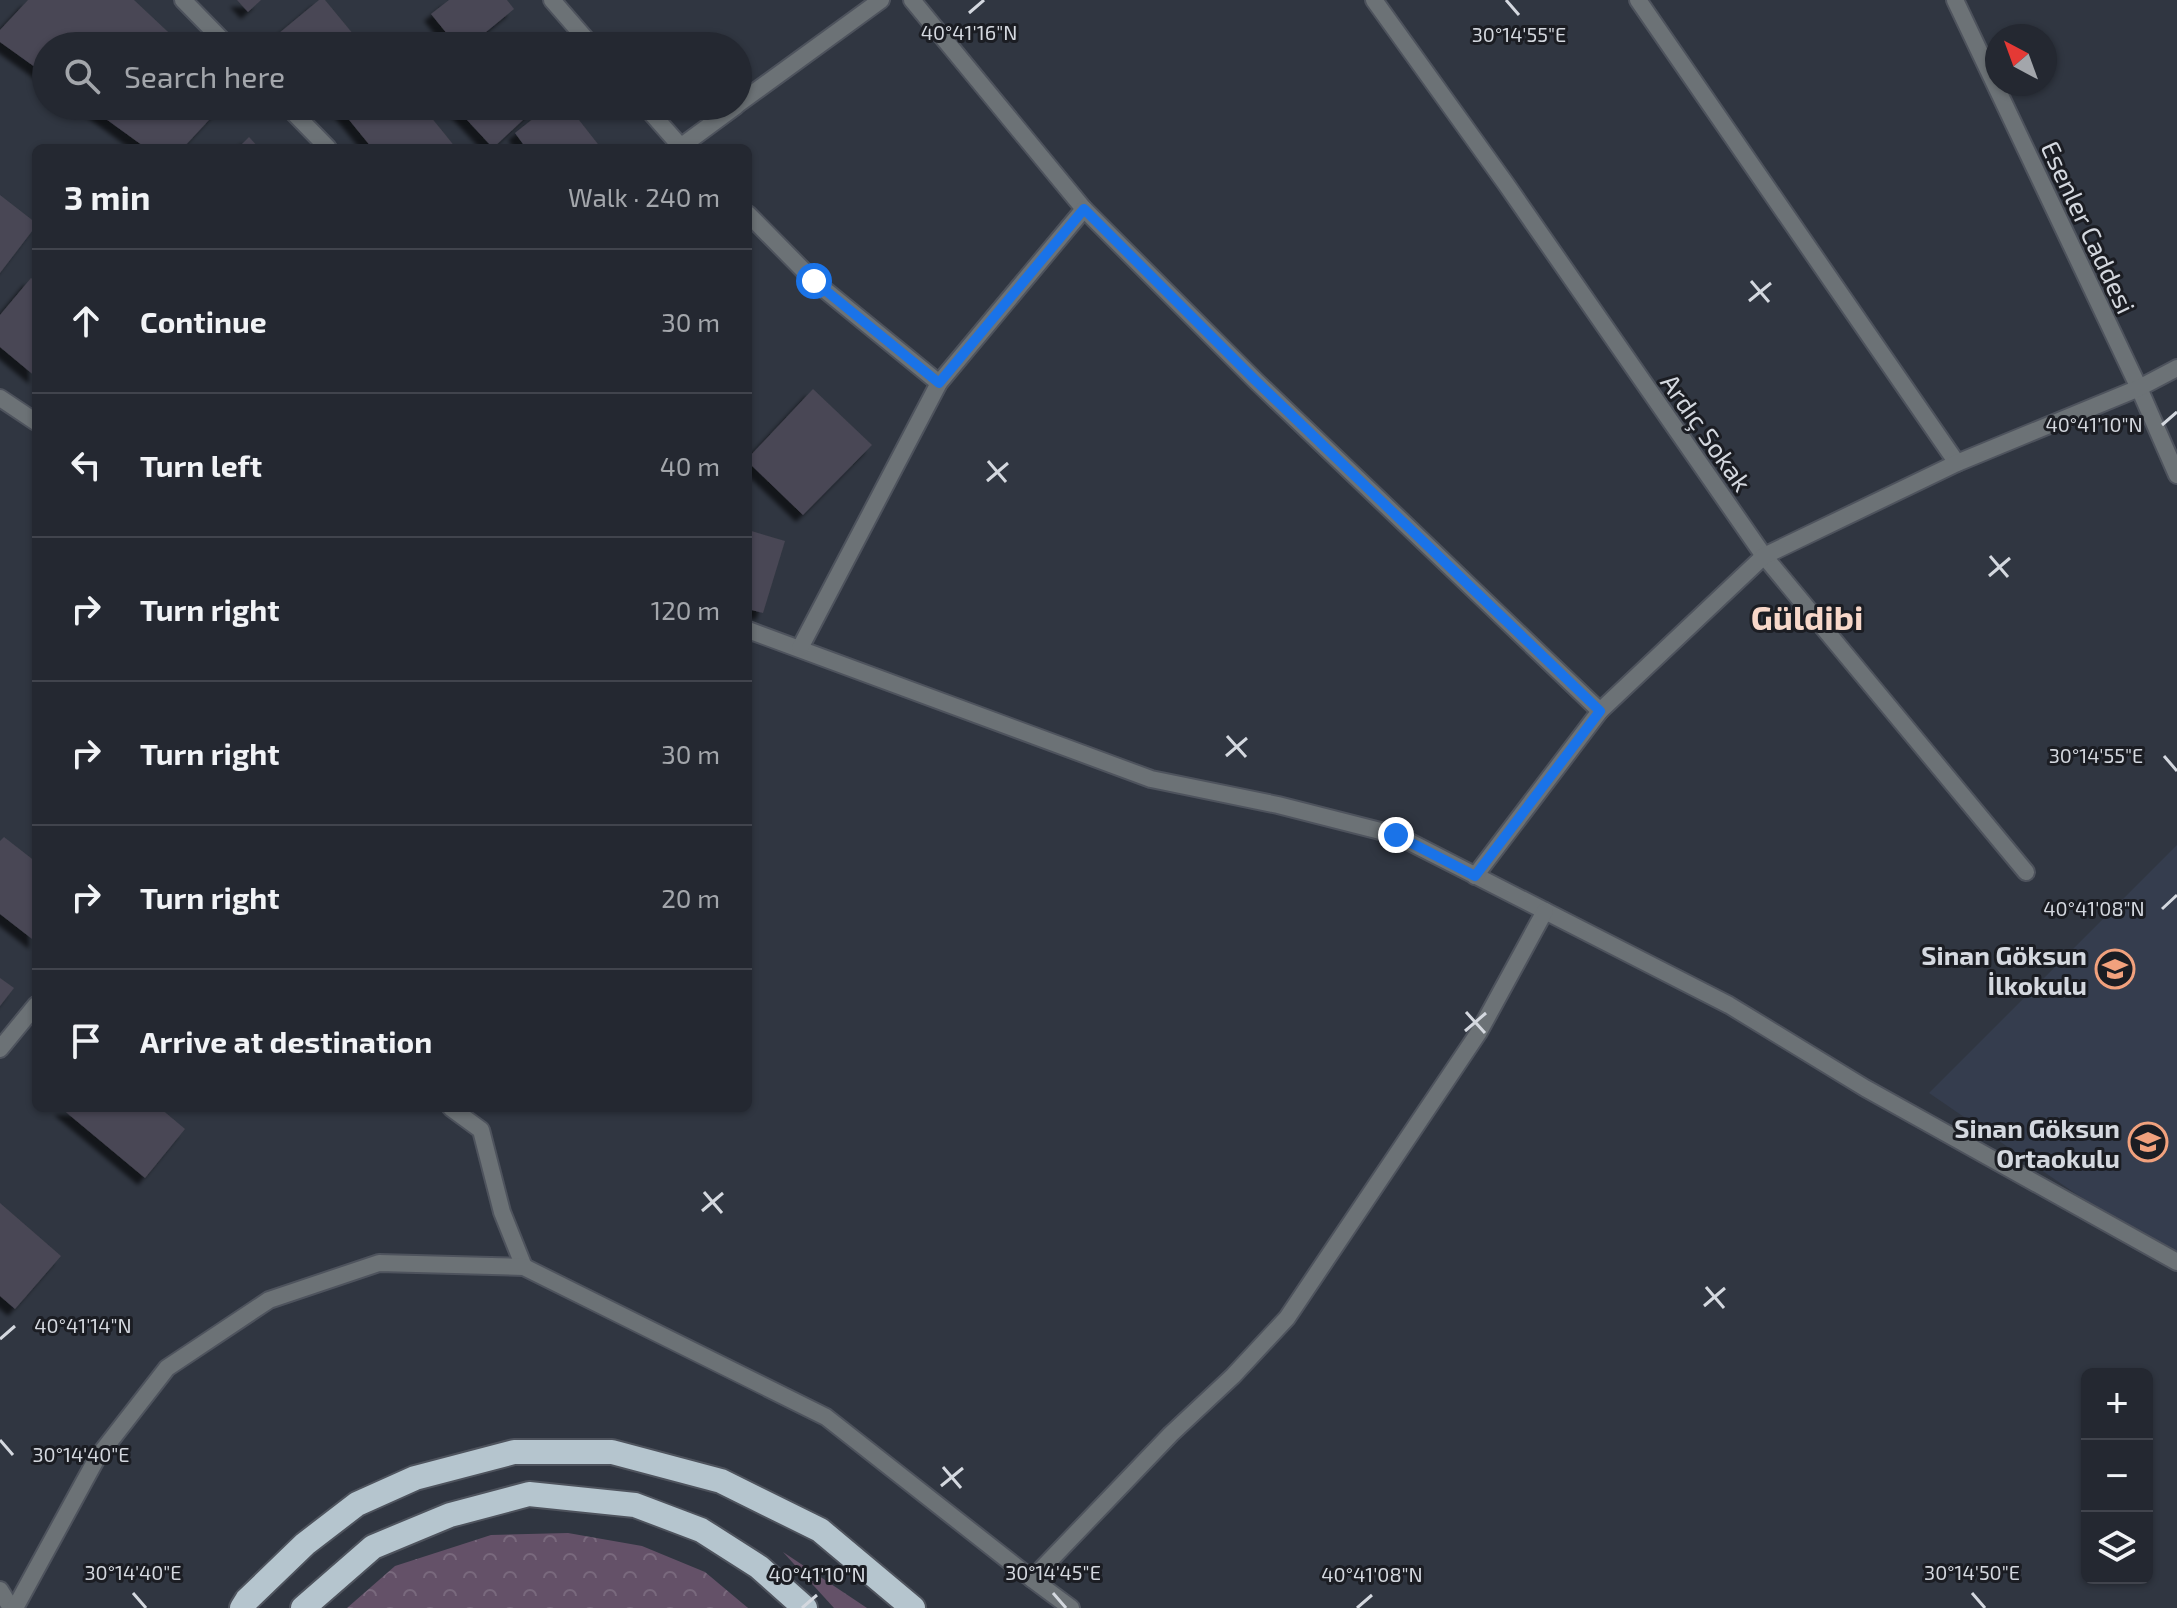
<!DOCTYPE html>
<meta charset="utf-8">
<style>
body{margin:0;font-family:"Exo 2",sans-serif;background:#30343d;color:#f1f3f6}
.controls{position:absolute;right:24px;bottom:24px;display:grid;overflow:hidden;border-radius:12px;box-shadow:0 2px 6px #0004}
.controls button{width:72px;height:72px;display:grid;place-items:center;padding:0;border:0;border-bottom:2px solid #41444d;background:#242831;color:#f1f3f6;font:40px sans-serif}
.compass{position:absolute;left:1985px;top:24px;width:72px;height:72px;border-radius:50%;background:#242831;box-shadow:0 2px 6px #0004;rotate:319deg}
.stop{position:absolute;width:24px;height:24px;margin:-18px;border:6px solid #1a73e8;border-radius:50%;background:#fff}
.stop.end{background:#1a73e8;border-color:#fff;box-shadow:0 2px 8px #0008}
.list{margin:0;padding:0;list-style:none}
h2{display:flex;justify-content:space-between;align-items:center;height:104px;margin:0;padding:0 32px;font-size:34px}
h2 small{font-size:26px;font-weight:400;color:#a3a6ab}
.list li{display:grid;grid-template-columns:52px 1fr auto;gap:24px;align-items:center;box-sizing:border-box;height:144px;padding:0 32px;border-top:2px solid #41444d}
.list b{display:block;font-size:30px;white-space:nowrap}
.list em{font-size:26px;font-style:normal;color:#a3a6ab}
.icon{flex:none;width:44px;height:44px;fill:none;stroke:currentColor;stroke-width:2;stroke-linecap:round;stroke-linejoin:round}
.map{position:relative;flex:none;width:2177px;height:1608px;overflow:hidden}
.search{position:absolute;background:#242831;box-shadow:0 2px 6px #0004;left:32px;top:32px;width:720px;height:88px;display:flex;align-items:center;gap:20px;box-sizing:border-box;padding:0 28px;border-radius:44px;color:#a3a6ab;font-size:30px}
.panel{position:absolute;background:#242831;box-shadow:0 2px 6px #0004;left:32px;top:144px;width:720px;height:968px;border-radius:12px}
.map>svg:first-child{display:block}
</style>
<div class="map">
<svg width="2177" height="1608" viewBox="0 0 2177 1608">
<defs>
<pattern id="grass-tufts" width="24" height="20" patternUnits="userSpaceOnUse" patternTransform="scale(2)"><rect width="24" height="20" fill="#645168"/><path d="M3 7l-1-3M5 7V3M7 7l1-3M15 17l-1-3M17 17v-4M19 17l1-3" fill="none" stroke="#79697d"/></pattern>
<pattern id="forest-crowns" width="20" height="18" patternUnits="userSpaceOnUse" patternTransform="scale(2)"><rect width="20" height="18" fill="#645168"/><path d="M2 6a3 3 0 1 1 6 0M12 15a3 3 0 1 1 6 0" fill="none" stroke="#79697d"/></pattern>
<filter id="shadow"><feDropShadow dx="-7" dy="7" stdDeviation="2" flood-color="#0009"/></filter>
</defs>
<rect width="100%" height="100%" fill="#303641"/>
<path fill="#353d4e" d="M2177,845V1258L2133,1233L1929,1093Z"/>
<path fill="url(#grass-tufts)" d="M783,1552L867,1608H834Z"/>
<path fill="url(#forest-crowns)" d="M568,1533L642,1546L705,1572L748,1608H347L395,1566L491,1535Z"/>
<g fill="#494754" filter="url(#shadow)">
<path d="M28,0H134L183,46H46V75L0,42V30Z"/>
<path d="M237,0H261L248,12Z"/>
<path d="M319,0H325L363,46H288L278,34Z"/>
<path d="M449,0H507L514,9L469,46H457L431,14Z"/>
<path d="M88,106H222L183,148H146Z"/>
<path d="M345,106H422L456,148H372L341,110Z"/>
<path d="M454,106H538L493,148Z"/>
<path d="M549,106H568L601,148H526L515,133Z"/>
<path d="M249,137L259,148H238Z"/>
<path d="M0,195L36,223V226L0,273Z"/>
<path d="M31,278L36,282V377L0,347V315Z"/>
<path d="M813,389L872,445L803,515L748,462V458Z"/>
<path d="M748,530L785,541L763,613L748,609Z"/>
<path d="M4,837L36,862V942L0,914V841Z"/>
<path d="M0,978L14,988L0,1006Z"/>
<path d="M61,1108H160L185,1129L145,1178Z"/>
<path d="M0,1203L61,1256L15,1309L0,1296Z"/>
</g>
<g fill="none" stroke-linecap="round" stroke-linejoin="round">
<defs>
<g id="minor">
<path d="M183,0L228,46"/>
<path d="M552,0L592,46"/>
<path d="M912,0L1084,209L1256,381L1600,711"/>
<path d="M1374,0L1506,184L1764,556L2026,872"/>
<path d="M1638,0L1957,463"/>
<path d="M1955,0L2139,388L2177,475"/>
<path d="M738,104L881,0"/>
<path d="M287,106L328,148"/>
<path d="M645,106L682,148"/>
<path d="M679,148L736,106"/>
<path d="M748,214L814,281L939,383"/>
<path d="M0,398L36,422"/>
<path d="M748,630L1151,779L1278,805L1396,835L1729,1005L1865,1088L2177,1262"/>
<path d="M800,648L939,383L1084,209"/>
<path d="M1475,876L1600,711L1764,556L1957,463L2139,388L2177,368"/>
<path d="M0,1049L36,1005"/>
<path d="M451,1108L481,1130L502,1212L524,1267"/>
<path d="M1032,1579L1171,1434L1233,1376L1287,1318L1479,1032L1545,911"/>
<path d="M0,1590L11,1608"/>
<path d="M15,1608L97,1458L167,1368L269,1300L379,1263L524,1267L826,1417L1032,1579L1071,1608"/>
</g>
<g id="motorway">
<path d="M242,1608L247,1600L305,1544L357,1504L415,1478L514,1452H612L721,1481L820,1530L913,1608"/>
<path d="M303,1608L373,1547L450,1515L529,1494L635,1505L701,1530L759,1567L805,1608"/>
</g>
</defs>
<use href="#minor" stroke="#4e535d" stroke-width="20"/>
<use href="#motorway" stroke="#4e535d" stroke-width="28"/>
<use href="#minor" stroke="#6c7276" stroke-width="16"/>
<use href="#motorway" stroke="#b5c5ce" stroke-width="24"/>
</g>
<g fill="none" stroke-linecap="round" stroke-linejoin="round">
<path stroke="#1a73e8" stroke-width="10" d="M814,281L939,383L1084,209L1256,381L1600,711L1475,876L1396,835"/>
</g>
<path fill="none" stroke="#d4d8df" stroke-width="3" d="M1506,0L1519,15M969,13L984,0M1751,281L1769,302M1749,301L1771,283M2162,425L2177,412M988,461L1006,482M987,481L1008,463M1990,556L2008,577M1989,576L2010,558M1227,736L1246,757M1226,756L1247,738M2164,756L2177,771M2162,909L2177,895M1466,1012L1485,1033M1465,1031L1486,1013M704,1192L722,1213M702,1211L723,1193M1706,1287L1724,1308M1704,1306L1725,1288M0,1339L15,1326M0,1440L13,1455M943,1467L961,1488M941,1486L963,1468M133,1593L146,1608M1053,1593L1066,1608M1972,1593L1985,1608M802,1608L817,1595M1357,1608L1372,1595"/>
<defs>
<symbol id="school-ring" viewBox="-11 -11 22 22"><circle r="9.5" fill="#1b1d23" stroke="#f1a17d" stroke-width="1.5"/><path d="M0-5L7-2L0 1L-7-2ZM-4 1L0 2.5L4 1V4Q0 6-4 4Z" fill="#f1a17d"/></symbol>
</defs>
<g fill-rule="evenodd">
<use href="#school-ring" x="2093" y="947" width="44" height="44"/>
<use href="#school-ring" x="2126" y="1120" width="44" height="44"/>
</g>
<g text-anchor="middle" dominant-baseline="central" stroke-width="6" stroke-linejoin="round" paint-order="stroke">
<g font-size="26" fill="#d4d8df" stroke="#1b1d23">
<text transform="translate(2089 227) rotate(65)">Esenler Caddesi</text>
<text transform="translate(1707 432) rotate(55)">Ardıç Sokak</text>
</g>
<g font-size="26" font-weight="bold" fill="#d4d8df" stroke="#1b1d23" text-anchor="end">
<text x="2087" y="954">Sinan Göksun<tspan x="2087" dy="30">İlkokulu</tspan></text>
<text x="2120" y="1127">Sinan Göksun<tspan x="2120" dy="30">Ortaokulu</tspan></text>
</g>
<g font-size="34" font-weight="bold" fill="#f7d7c9" stroke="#1b1d23">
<text x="1807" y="616">Güldibi</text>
</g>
</g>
<g font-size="20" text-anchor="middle" fill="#d4d8df" stroke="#1b1d23" stroke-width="6" stroke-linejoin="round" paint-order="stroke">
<text x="969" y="40">40°41'16"N</text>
<text x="1519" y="42">30°14'55"E</text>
<text x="2094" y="432">40°41'10"N</text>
<text x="2096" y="763">30°14'55"E</text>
<text x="2094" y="916">40°41'08"N</text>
<text x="83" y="1333">40°41'14"N</text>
<text x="81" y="1462">30°14'40"E</text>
<text x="133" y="1580">30°14'40"E</text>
<text x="1053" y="1580">30°14'45"E</text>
<text x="1972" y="1580">30°14'50"E</text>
<text x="817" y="1582">40°41'10"N</text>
<text x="1372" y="1582">40°41'08"N</text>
</g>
</svg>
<div class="controls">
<button>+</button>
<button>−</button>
<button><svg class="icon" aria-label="layers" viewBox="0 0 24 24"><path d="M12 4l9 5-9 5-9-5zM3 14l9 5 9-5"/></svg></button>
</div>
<svg class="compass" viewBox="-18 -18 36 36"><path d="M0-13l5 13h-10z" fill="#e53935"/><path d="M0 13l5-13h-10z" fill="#a3a6ab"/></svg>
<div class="stop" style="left:814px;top:281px"></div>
<div class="stop end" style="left:1396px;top:835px"></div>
<div class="search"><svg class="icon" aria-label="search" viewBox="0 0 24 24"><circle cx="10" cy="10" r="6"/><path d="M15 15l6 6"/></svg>Search here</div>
<section class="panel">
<h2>3 min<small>Walk · 240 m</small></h2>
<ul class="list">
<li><svg class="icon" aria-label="ahead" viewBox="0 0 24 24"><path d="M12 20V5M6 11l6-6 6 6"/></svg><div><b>Continue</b></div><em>30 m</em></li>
<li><svg class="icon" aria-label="left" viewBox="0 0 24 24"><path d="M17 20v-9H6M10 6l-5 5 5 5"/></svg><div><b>Turn left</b></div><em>40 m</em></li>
<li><svg class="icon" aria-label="right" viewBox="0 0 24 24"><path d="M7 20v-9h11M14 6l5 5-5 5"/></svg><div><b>Turn right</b></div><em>120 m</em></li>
<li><svg class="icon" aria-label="right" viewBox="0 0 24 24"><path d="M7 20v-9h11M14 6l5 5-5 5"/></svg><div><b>Turn right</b></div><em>30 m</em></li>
<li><svg class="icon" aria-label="right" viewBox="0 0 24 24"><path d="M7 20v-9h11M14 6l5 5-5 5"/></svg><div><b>Turn right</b></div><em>20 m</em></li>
<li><svg class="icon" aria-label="arrive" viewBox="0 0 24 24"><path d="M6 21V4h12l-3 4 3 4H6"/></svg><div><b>Arrive at destination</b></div></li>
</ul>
</section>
</div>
